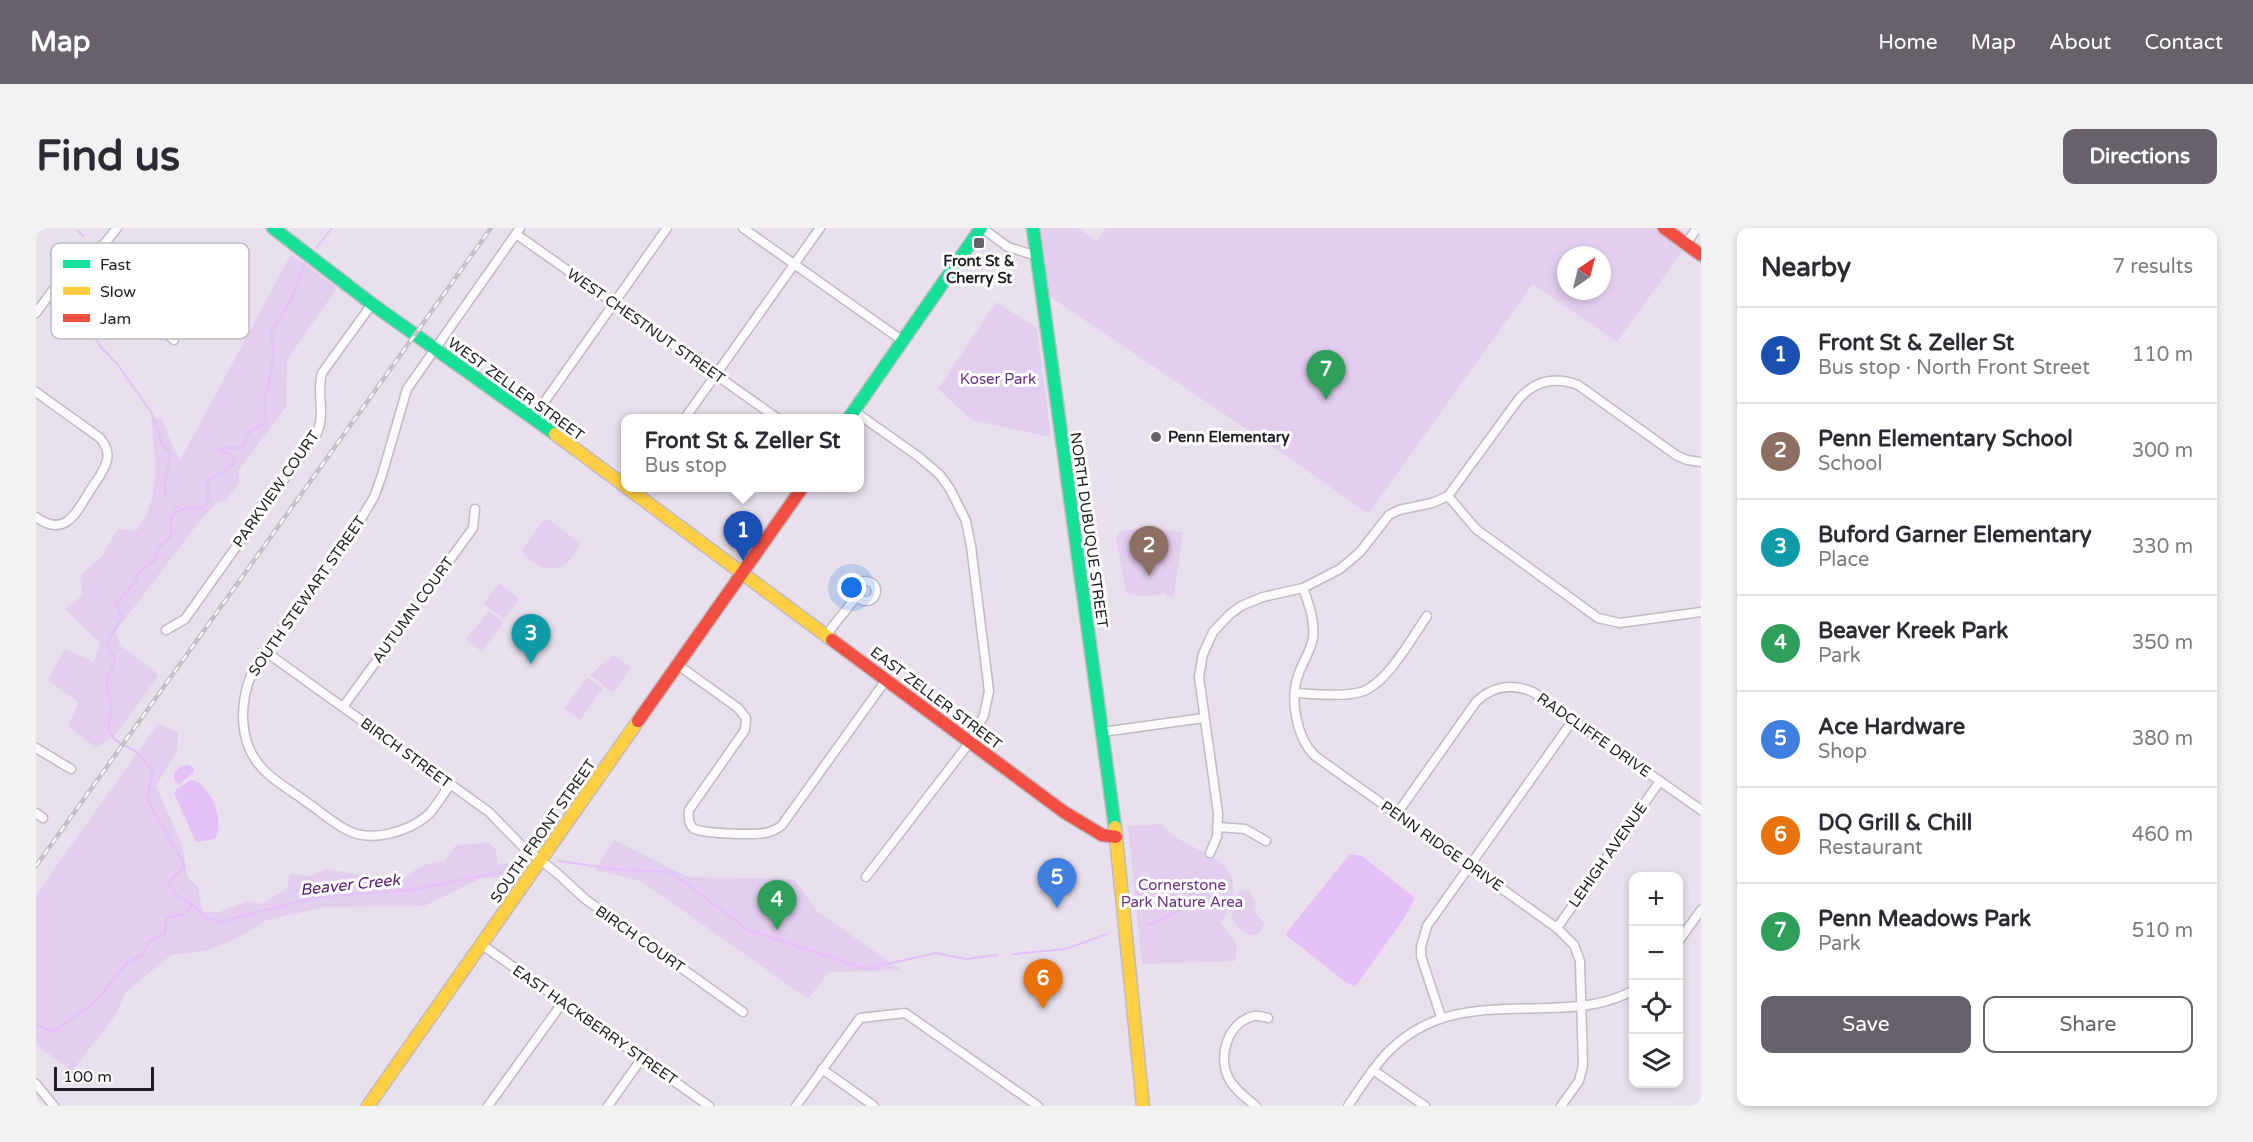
<!DOCTYPE html>
<meta charset="utf-8">
<style>
body{margin:0;font-family:"Varela Round",sans-serif;background:#f2f2f3;color:#2b2b33}
.controls{position:absolute;right:18px;bottom:18px;display:grid;overflow:hidden;border-radius:12px;box-shadow:0 3px 9px #0003}
.controls button{width:54px;height:54px;display:grid;place-items:center;padding:0;border:0;border-bottom:2px solid #e1e1e2;background:#fff;color:#2b2b33;font:30px sans-serif}
.compass{position:absolute;left:1521px;top:18px;width:54px;height:54px;border-radius:50%;background:#fff;box-shadow:0 3px 9px #0003;rotate:35deg}
.scale{position:absolute;left:18px;bottom:15px;width:100px;box-sizing:border-box;padding-left:6px;border:3px solid #221d25;border-top:0;font-size:16px;line-height:21px;white-space:nowrap;color:#221d25;-webkit-text-stroke:4px #fff;paint-order:stroke}
.you{position:absolute;left:816px;top:360px;width:21px;height:21px;margin:-15px;border:4px solid #fff;border-radius:50%;background:#1a73e8;box-shadow:0 0 0 9px #1a73e833}
.badge{display:grid;place-items:center;width:39px;height:39px;border-radius:50%;background:#67616b;color:#fff;font-size:20px;font-weight:700}
.pin{position:absolute;translate:-50% -50px;filter:drop-shadow(0 2px 3px #0008)}
.pin::after{content:'';position:absolute;top:32px;width:21px;height:18px;background:inherit;clip-path:polygon(0 0,100% 0,50% 100%)}
.popup{position:absolute;left:585px;top:186px;width:243px;height:78px;box-sizing:border-box;display:grid;place-content:center;border-radius:12px;background:#fff;filter:drop-shadow(0 2px 4px #0005);font-size:20px;white-space:nowrap;color:#7c7c81}
.popup b{font-size:22px;color:#2b2b33}
.popup::after{content:'';position:absolute;left:50%;top:100%;margin-left:-12px;border:12px solid transparent;border-top-color:#fff}
.list{margin:0;padding:0;list-style:none}
h2{display:flex;justify-content:space-between;align-items:center;height:78px;margin:0;padding:0 24px;font-size:26px}
h2 small{font-size:20px;font-weight:400;color:#7c7c81}
.list li{display:grid;grid-template-columns:39px 1fr auto;gap:18px;align-items:center;box-sizing:border-box;height:96px;padding:0 24px;border-top:2px solid #e1e1e2}
.list b{display:block;font-size:22px;white-space:nowrap}
.list p{margin:0;font-size:20px;white-space:nowrap;color:#7c7c81}
.list em{font-size:20px;font-style:normal;color:#7c7c81}
.actions{display:flex;gap:12px;padding:18px 24px}
.actions a{flex:1;padding:14px 0;border:2px solid #67616b;border-radius:12px;text-align:center;font-size:21px;color:#67616b}
.actions .main{background:#67616b;color:#fff}
.icon{flex:none;width:33px;height:33px;fill:none;stroke:currentColor;stroke-width:2;stroke-linecap:round;stroke-linejoin:round}
.map{position:relative;flex:none;width:1665px;height:878px;overflow:hidden;border-radius:12px}
header{display:flex;align-items:center;gap:36px;box-sizing:border-box;height:84px;padding:0 30px;background:#67616b;color:#fff}
header strong{font-size:28px}
nav{display:flex;gap:33px;margin-inline-start:auto;font-size:21px}
.intro{display:flex;align-items:center;justify-content:space-between;box-sizing:border-box;height:144px;padding:0 36px}
h1{margin:0;font-size:42px}
.button{padding:15px 27px;border-radius:12px;background:#67616b;color:#fff;font-size:21px;font-weight:700}
main{display:flex;gap:36px;padding:0 36px}
aside{flex:1;background:#fff;border-radius:12px;box-shadow:0 3px 9px #0003}
.map>svg:first-child{display:block}
</style>
<header>
<strong>Map</strong>
<nav><a>Home</a><a>Map</a><a>About</a><a>Contact</a></nav>
</header>
<div class="intro"><h1>Find us</h1><a class="button">Directions</a></div>
<main>
<div class="map">
<svg width="1665" height="878" viewBox="0 0 1665 878">
<rect width="100%" height="100%" fill="#e8e0ec"/>
<g fill="#e3ceef" fill-rule="evenodd">
<path d="M1001,0H1042L1060,13L1070,0H1619L1648,21L1581,114L1497,56L1332,286L1252,229L1010,66ZM1530,27H1566V63H1530Z"/>
<path d="M255,26L301,60L251,132L250,179L202,243L204,254L190,272L180,275L163,294L80,403L84,417L123,447L80,506L60,520L32,498L43,475L12,452L29,421L58,434L64,415L29,381L47,367L44,348L66,328L82,301L100,303C104,297 109,290 112,283C123,259 118,215 115,189L126,191L138,222L145,231Z"/>
<path d="M960,74L1001,100L1015,209L936,192L902,161Z"/>
<path d="M512,291L544,315C540,323 535,334 527,338C512,346 492,334 486,322L507,293Z"/>
<path d="M1114,300L1147,304L1138,367L1131,368L1128,365C1115,370 1104,368 1090,365L1080,310L1085,303Z"/>
<path d="M463,355L483,371L468,391L447,376Z"/>
<path d="M453,383L467,394L446,424L430,411Z"/>
<path d="M577,427L595,439L577,465L554,447Z"/>
<path d="M551,449L567,460L544,492L528,481Z"/>
<path d="M122,496L142,504L141,523L120,558L146,617L152,650L162,659L167,684H183L212,673L225,676L251,661L254,646L272,648L292,641L346,651L362,656C376,643 390,633 409,633L420,617L453,615L460,621L461,636L479,635V648L472,650H446L388,678L289,679L231,692L200,711L170,723L135,727L90,764L79,788L36,843L0,817V667Z"/>
<path d="M1126,596C1146,625 1210,625 1195,673C1193,681 1190,688 1185,695L1201,717L1199,733L1106,736L1092,598Z"/>
<path d="M578,612L652,649L758,651L781,683L865,742L793,744L772,771L605,653L559,642Z"/>
<path d="M1204,662L1213,663L1219,673L1220,686L1229,696L1224,704L1217,708C1190,696 1193,685 1204,662Z"/>
</g>
<g fill="#e4bff8">
<path d="M153,537L158,541L157,545L142,557L138,552V545L144,538Z"/>
<path d="M155,552C176,557 189,594 179,611L160,614L138,565L141,561Z"/>
<path d="M1314,626L1326,628L1379,670L1369,689L1319,759L1308,753L1250,707L1251,704Z"/>
</g>
<g fill="none" stroke-linecap="round" stroke-linejoin="round">
<g stroke="#e4bff8" stroke-width="2">
<path d="M42,3L47,8"/>
<path d="M280,20L296,0"/>
<path d="M51,47L47,64L50,72L46,91L65,119L82,137L115,184L126,216L134,225C134,240 125,255 130,270"/>
<path d="M137,276L144,281"/>
<path d="M523,633L585,642L635,644L712,702L829,741L900,725L930,731L961,727"/>
<path d="M156,676L171,690L184,694L282,669L375,662L481,641"/>
<path d="M1111,698L1144,682L1166,654"/>
<path d="M977,726L1030,721L1071,706"/>
<path d="M0,796L17,804L57,776L91,735L106,727L113,713L129,706L130,690L149,686L156,676L141,667L132,655L149,638L111,571L117,543L99,523L79,512L72,500L76,478L71,460L72,449L78,436V428L70,417L86,389L80,376L99,354L103,344L119,332L123,320L136,307C129,283 145,278 166,281C177,271 170,265 172,252L195,239L199,235L195,227L184,223V220H205L215,202L222,200L230,193L228,172L236,142L237,118L235,104L255,72L270,33"/>
</g>
<defs>
<g id="street">
<path d="M707,0L867,113"/>
<path d="M946,0L972,19L1001,28"/>
<path d="M480,6L741,190"/>
<path d="M69,15C97,45 105,86 138,112"/>
<path d="M1650,16L1661,0"/>
<path d="M0,85L25,51L69,15L81,0"/>
<path d="M0,164L64,210C69,216 73,224 71,232C69,242 61,252 55,261C41,283 30,311 0,289"/>
<path d="M818,183L883,229L904,247L914,261L930,293L935,318L953,463L948,487L934,514L830,649"/>
<path d="M497,190L631,0"/>
<path d="M649,190L784,0"/>
<path d="M1412,268L1440,301L1562,390L1584,395L1665,384"/>
<circle cx="830" cy="363" r="10"/>
<path d="M1267,360C1273,377 1279,392 1277,410C1275,423 1267,433 1263,445C1253,470 1260,509 1279,528L1521,700L1538,717L1544,733L1547,837L1543,853L1525,878"/>
<path d="M130,402L149,391L281,205C290,185 280,165 286,145L336,76"/>
<path d="M790,407L821,368"/>
<path d="M230,424L453,584L484,616L522,646L549,671L707,784"/>
<path d="M642,437L702,480L710,490L709,502L653,582C652,589 652,595 657,600C665,606 718,607 729,605C736,604 741,601 746,597L850,452"/>
<path d="M1260,465C1280,466 1305,469 1325,464C1351,456 1375,411 1391,388"/>
<path d="M307,479L437,300L439,281"/>
<path d="M1066,504L1168,490"/>
<path d="M0,520L35,541"/>
<path d="M414,557C407,566 400,579 392,587C372,604 335,615 311,602C296,595 283,582 269,573C257,564 243,556 232,546C201,519 202,475 218,440L325,291L338,269L346,247L371,161L484,0"/>
<path d="M0,585L7,590"/>
<path d="M1360,587L1440,474C1456,458 1476,455 1497,464L1665,582"/>
<path d="M1182,599L1209,601L1230,613"/>
<path d="M1174,625L1181,609L1182,585L1163,449L1167,426L1177,404L1194,386L1205,378L1227,369L1267,360L1304,341L1324,324L1353,287L1363,282L1396,275L1412,268L1482,172C1498,153 1518,148 1542,157L1640,227L1651,232L1665,234"/>
<path d="M1521,700L1624,553"/>
<path d="M1642,714L1665,682"/>
<path d="M445,716L673,878"/>
<path d="M1405,789L1385,728V719L1391,698L1537,492"/>
<path d="M786,841L838,878"/>
<path d="M1337,842L1389,878"/>
<path d="M0,856L18,878"/>
<path d="M452,878L527,774"/>
<path d="M572,878L606,830"/>
<path d="M760,878L824,790L869,785L1002,878"/>
<path d="M1220,878C1210,870 1199,862 1193,851C1181,828 1192,794 1218,788C1222,787 1228,789 1232,790"/>
<path d="M1312,878C1325,859 1337,839 1353,823C1399,777 1453,782 1513,780C1543,779 1571,777 1598,762"/>
</g>
<g id="fast">
<path d="M237,0L336,76L519,206"/>
<path d="M997,0L1079,599"/>
<path d="M813,190L945,0"/>
</g>
<g id="slow">
<path d="M519,206L796,412"/>
<path d="M1079,599L1107,878"/>
<path d="M332,878L602,493"/>
</g>
<g id="jam">
<path d="M1628,0L1665,27"/>
<path d="M796,412L1028,584L1066,607L1080,609"/>
<path d="M602,493L766,260"/>
</g>
</defs>
<use href="#street" stroke="#c0bbc3" stroke-width="11"/>
<use href="#fast" stroke="#c0bbc3" stroke-width="15"/>
<use href="#slow" stroke="#c0bbc3" stroke-width="15"/>
<use href="#jam" stroke="#c0bbc3" stroke-width="15"/>
<use href="#street" stroke="#fcfafc" stroke-width="8"/>
<use href="#fast" stroke="#16e098" stroke-width="12"/>
<use href="#slow" stroke="#ffcf43" stroke-width="12"/>
<use href="#jam" stroke="#f24e42" stroke-width="12"/>
<defs>
<path id="rail" d="M0,638L455,0"/>
</defs>
<use href="#rail" stroke="#c3c1c4" stroke-width="4.5"/>
<use href="#rail" stroke="#fff" stroke-width="2" stroke-dasharray="7" stroke-linecap="butt"/>
</g>
<g fill="#67616b" stroke="#fff" stroke-width="2">
<rect x="937" y="9" width="12" height="12" rx="3"/>
<circle cx="1120" cy="209" r="6"/>
</g>
<g text-anchor="middle" dominant-baseline="central" stroke-width="6" stroke-linejoin="round" paint-order="stroke">
<g font-size="15" font-weight="bold" fill="#221d25" stroke="#fff">
<text x="943" y="33">Front St &amp;<tspan x="943" dy="17">Cherry St</tspan></text>
<text x="1132" y="209" text-anchor="start">Penn Elementary</text>
</g>
<g font-size="15" fill="#221d25" stroke="#fff">
<text transform="translate(610 98) rotate(35)">WEST CHESTNUT STREET</text>
<text transform="translate(480 161) rotate(36)">WEST ZELLER STREET</text>
<text transform="translate(240 261) rotate(-55)">PARKVIEW COURT</text>
<text transform="translate(1053 302) rotate(82)">NORTH DUBUQUE STREET</text>
<text transform="translate(271 368) rotate(-55)">SOUTH STEWART STREET</text>
<text transform="translate(377 382) rotate(-54)">AUTUMN COURT</text>
<text transform="translate(900 470) rotate(37)">EAST ZELLER STREET</text>
<text transform="translate(1558 507) rotate(35)">RADCLIFFE DRIVE</text>
<text transform="translate(370 525) rotate(36)">BIRCH STREET</text>
<text transform="translate(507 603) rotate(-55)">SOUTH FRONT STREET</text>
<text transform="translate(1406 618) rotate(35)">PENN RIDGE DRIVE</text>
<text transform="translate(1572 627) rotate(-55)">LEHIGH AVENUE</text>
<text transform="translate(604 711) rotate(35)">BIRCH COURT</text>
<text transform="translate(559 797) rotate(35)">EAST HACKBERRY STREET</text>
</g>
<g font-size="15" fill="#6c3188" stroke="#fff">
<text x="962" y="151">Koser Park</text>
<text x="1146" y="657">Cornerstone<tspan x="1146" dy="17">Park Nature Area</tspan></text>
</g>
<g font-size="16" font-style="italic" fill="#55176f" stroke="#fff">
<text transform="translate(314 657) rotate(-6)">Beaver Creek</text>
</g>
</g>
<rect x="15" y="15" width="198" height="96" rx="9" fill="#fff" stroke="#bdbbbe" stroke-width="1.5"/>
<rect x="27" y="32" width="27" height="8" fill="#16e098"/>
<rect x="27" y="59" width="27" height="8" fill="#ffcf43"/>
<rect x="27" y="86" width="27" height="8" fill="#f24e42"/>
<g font-size="16" fill="#221d25">
<text x="64" y="42">Fast</text>
<text x="64" y="69">Slow</text>
<text x="64" y="96">Jam</text>
</g>
</svg>
<div class="controls">
<button>+</button>
<button>−</button>
<button><svg class="icon" aria-label="locate" viewBox="0 0 24 24"><circle cx="12" cy="12" r="6"/><path d="M12 2v4M12 18v4M2 12h4M18 12h4"/></svg></button>
<button><svg class="icon" aria-label="layers" viewBox="0 0 24 24"><path d="M12 4l9 5-9 5-9-5zM3 14l9 5 9-5"/></svg></button>
</div>
<svg class="compass" viewBox="-18 -18 36 36"><path d="M0-13l5 13h-10z" fill="#e53935"/><path d="M0 13l5-13h-10z" fill="#7c7c81"/></svg>
<div class="scale">100 m</div>
<div class="you"></div>
<div class="pin badge" style="left:707px;top:333px;background:#1a4fb4">1</div>
<div class="popup"><b>Front St &amp; Zeller St</b>Bus stop</div>
<div class="pin badge" style="left:1113px;top:348px;background:#8d6e63">2</div>
<div class="pin badge" style="left:495px;top:436px;background:#0f9aa8">3</div>
<div class="pin badge" style="left:741px;top:702px;background:#2e9e5b">4</div>
<div class="pin badge" style="left:1021px;top:680px;background:#3f7fe0">5</div>
<div class="pin badge" style="left:1007px;top:781px;background:#e8710a">6</div>
<div class="pin badge" style="left:1290px;top:172px;background:#2e9e5b">7</div>
</div>
<aside>
<h2>Nearby<small>7 results</small></h2>
<ul class="list">
<li><span class="badge" style="background:#1a4fb4">1</span><div><b>Front St &amp; Zeller St</b><p>Bus stop · North Front Street</p></div><em>110 m</em></li>
<li><span class="badge" style="background:#8d6e63">2</span><div><b>Penn Elementary School</b><p>School</p></div><em>300 m</em></li>
<li><span class="badge" style="background:#0f9aa8">3</span><div><b>Buford Garner Elementary</b><p>Place</p></div><em>330 m</em></li>
<li><span class="badge" style="background:#2e9e5b">4</span><div><b>Beaver Kreek Park</b><p>Park</p></div><em>350 m</em></li>
<li><span class="badge" style="background:#3f7fe0">5</span><div><b>Ace Hardware</b><p>Shop</p></div><em>380 m</em></li>
<li><span class="badge" style="background:#e8710a">6</span><div><b>DQ Grill &amp; Chill</b><p>Restaurant</p></div><em>460 m</em></li>
<li><span class="badge" style="background:#2e9e5b">7</span><div><b>Penn Meadows Park</b><p>Park</p></div><em>510 m</em></li>
</ul>
<div class="actions"><a class="main">Save</a><a>Share</a></div>
</aside>
</main>
